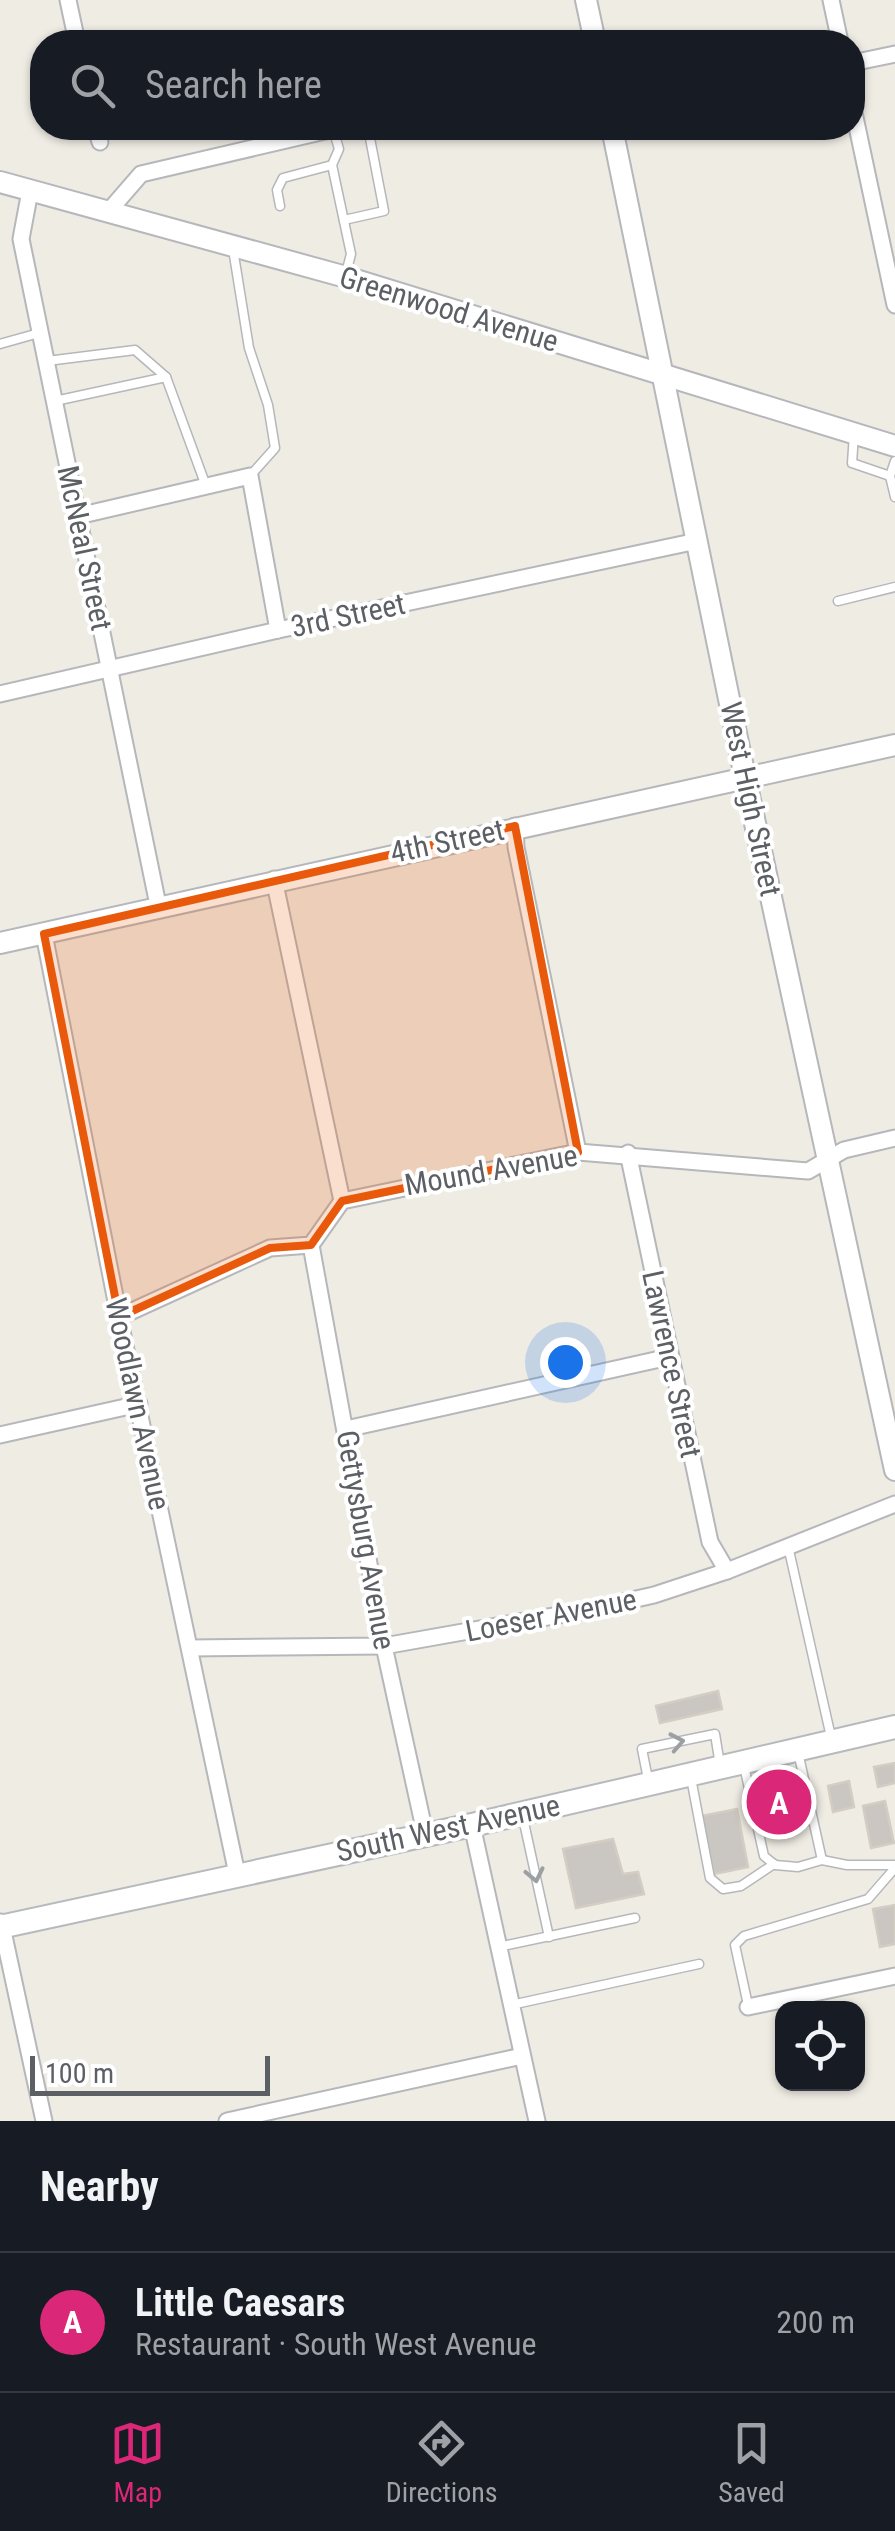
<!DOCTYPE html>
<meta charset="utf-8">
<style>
body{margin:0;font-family:"Roboto Condensed",sans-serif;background:#20242c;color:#f1f3f6}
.controls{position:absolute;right:30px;bottom:30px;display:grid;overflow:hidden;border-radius:20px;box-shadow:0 2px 8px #0004}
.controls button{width:90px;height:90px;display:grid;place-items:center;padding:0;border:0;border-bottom:2px solid #363941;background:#171b24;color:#f1f3f6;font:50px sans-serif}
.scale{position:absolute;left:30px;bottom:25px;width:240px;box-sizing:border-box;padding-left:10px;border:5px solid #5c6065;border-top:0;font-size:28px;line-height:35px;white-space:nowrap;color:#5c6065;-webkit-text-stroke:8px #fff;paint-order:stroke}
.you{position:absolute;left:565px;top:1362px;width:35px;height:35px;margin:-25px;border:8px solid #fff;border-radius:50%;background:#1a73e8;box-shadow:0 0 0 15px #1a73e833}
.badge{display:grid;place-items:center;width:65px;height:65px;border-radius:50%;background:#db2777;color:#fff;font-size:32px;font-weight:700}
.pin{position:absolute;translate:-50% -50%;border:5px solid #fff;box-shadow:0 2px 10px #0006}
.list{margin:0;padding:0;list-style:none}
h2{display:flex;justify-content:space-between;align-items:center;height:130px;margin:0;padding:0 40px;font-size:42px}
h2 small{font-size:32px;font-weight:400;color:#9ea1a6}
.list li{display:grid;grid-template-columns:65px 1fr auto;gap:30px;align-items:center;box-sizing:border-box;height:140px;padding:0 40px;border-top:2px solid #363941}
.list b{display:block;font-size:38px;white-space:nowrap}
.list p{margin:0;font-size:32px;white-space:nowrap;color:#9ea1a6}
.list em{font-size:32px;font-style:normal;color:#9ea1a6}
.icon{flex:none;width:55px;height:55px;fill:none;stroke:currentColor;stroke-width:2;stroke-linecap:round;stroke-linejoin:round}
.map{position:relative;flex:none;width:895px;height:2121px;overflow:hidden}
.search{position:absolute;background:#171b24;box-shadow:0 2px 8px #0004;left:30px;right:30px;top:30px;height:110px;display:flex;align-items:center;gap:25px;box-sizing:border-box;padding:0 35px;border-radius:40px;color:#9ea1a6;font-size:38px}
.sheet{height:270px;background:#171b24}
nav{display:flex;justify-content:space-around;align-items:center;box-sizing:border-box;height:140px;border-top:2px solid #363941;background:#171b24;font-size:28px;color:#9ea1a6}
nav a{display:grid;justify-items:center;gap:5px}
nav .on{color:#db2777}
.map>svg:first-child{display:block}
</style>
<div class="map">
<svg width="895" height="2121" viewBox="0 0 895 2121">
<rect width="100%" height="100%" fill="#efece4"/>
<g fill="#cac7c2" stroke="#d3cdc3" stroke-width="2.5">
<path d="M718,1691L722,1709L660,1723L656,1706Z"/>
<path d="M895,1763V1783L878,1787L874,1767Z"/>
<path d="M849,1781L854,1807L833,1812L828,1786Z"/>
<path d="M801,1790L808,1825L778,1831L771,1796Z"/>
<path d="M885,1801L894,1843L871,1848L863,1806Z"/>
<path d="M737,1809L748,1867L714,1874L702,1816Z"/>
<path d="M613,1839L623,1874L638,1872L644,1894L576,1908L563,1849Z"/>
<path d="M895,1905V1944L880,1947L873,1909Z"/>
</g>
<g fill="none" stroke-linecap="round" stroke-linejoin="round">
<defs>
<g id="service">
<path d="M332,165L339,149L333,129"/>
<path d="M280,206L277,190L283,178L332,165L351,254L346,273"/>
<path d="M344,220L384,211L368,128"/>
<path d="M233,249L249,348L268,405L275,448L250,476"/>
<path d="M0,344L39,333"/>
<path d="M47,361L135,350L166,377"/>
<path d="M55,401L166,377L206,486"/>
<path d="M854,434L852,463L890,476L895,461"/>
<path d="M890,476L895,497"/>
<path d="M838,601L895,587"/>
<path d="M788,1546L831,1737"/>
<path d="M798,1752L822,1860"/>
<path d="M744,1766L764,1856L775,1865L798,1867L822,1860L847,1865H895"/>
<path d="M691,1778L710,1878L723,1889L741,1886L774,1864"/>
<path d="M648,1779L642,1749L715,1734L720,1765"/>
<path d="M523,1818L549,1937"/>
<path d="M498,1947L635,1918"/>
<path d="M511,2005L699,1964"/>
<path d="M748,2005L735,1945L744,1936L868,1899L895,1868"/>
</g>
<g id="minor">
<path d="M68,0L77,42"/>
<path d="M831,0L840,42"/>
<path d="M852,63L895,54"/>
<path d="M852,103L895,305"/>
<path d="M96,128L100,142"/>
<path d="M30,191L21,239L158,905"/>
<path d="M108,212L141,174L338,128"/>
<path d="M78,516L250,476L278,630"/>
<path d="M0,694L278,630L697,541"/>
<path d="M515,826L516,847L578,1152"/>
<path d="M274,879L342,1201"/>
<path d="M44,934L119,1317L237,1874"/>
<path d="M628,1153L710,1542L727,1571"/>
<path d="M311,1245L384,1646L425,1833"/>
<path d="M119,1317L270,1248L311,1245L342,1201L578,1152L808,1171L844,1150L895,1138"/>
<path d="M346,1429L669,1357"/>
<path d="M0,1435L139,1404"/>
<path d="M191,1648L384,1646L587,1610L654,1595L727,1571L895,1504"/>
<path d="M472,1825L537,2121"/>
<path d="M1,1922L44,2121"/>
<path d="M748,2007L895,1976"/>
<path d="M227,2121L522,2056"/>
</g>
<g id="tertiary">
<path d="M586,0L595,42"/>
<path d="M612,128L745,777L895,1470"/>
<path d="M0,182L346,277L895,446"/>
<path d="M0,943L895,745"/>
</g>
<path id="secondary" d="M0,1927L472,1825L895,1727"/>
</defs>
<use href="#service" stroke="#b5b7bb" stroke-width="11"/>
<use href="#minor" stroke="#b5b7bb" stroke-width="19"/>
<use href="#tertiary" stroke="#b5b7bb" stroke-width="24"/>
<use href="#secondary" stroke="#b6b9be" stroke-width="26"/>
<use href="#service" stroke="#fff" stroke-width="8"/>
<use href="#minor" stroke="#fff" stroke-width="15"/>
<use href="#tertiary" stroke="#fff" stroke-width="20"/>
<use href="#secondary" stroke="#fff" stroke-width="22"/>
</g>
<defs><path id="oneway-chevron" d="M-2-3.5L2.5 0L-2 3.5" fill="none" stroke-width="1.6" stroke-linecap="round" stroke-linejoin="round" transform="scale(2.5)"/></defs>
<g stroke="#9da0a3">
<use href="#oneway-chevron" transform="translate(677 1742) rotate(-11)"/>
<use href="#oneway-chevron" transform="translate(535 1875) rotate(78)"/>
</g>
<path fill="#e8590c" fill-opacity="0.2" stroke="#e8590c" stroke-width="8" stroke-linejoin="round" d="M515,826L578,1152L342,1201L311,1245L270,1248L119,1317L44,934Z"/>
<g text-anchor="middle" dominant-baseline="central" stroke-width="8" stroke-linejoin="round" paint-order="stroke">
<g font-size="30" fill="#5c6065" stroke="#fff">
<text transform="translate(449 309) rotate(17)">Greenwood Avenue</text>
<text transform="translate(85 548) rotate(78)">McNeal Street</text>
<text transform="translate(348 615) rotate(-12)">3rd Street</text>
<text transform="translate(751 799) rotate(78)">West High Street</text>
<text transform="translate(447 841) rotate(-12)">4th Street</text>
<text transform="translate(491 1170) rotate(-10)">Mound Avenue</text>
<text transform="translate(672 1364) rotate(78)">Lawrence Street</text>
<text transform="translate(138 1404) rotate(78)">Woodlawn Avenue</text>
<text transform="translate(366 1540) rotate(80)">Gettysburg Avenue</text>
<text transform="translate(551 1615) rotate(-11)">Loeser Avenue</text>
<text transform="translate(448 1828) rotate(-12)">South West Avenue</text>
</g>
</g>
</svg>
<div class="controls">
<button><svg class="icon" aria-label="locate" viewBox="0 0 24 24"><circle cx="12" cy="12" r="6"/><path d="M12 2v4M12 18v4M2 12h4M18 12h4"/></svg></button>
</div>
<div class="scale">100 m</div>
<div class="you"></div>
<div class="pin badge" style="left:779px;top:1802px">A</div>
<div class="search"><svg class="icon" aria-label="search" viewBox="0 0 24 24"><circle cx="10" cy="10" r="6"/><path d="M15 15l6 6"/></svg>Search here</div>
</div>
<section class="sheet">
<h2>Nearby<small></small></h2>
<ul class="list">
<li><span class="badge">A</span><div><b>Little Caesars</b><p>Restaurant · South West Avenue</p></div><em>200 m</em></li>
</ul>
</section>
<nav>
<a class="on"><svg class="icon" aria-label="map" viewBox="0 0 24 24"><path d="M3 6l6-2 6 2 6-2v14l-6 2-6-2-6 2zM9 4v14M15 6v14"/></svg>Map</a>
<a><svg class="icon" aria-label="directions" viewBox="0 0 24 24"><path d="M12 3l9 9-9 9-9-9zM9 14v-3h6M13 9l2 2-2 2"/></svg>Directions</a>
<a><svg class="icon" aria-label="saved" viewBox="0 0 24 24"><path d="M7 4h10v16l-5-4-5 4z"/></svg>Saved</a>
</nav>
